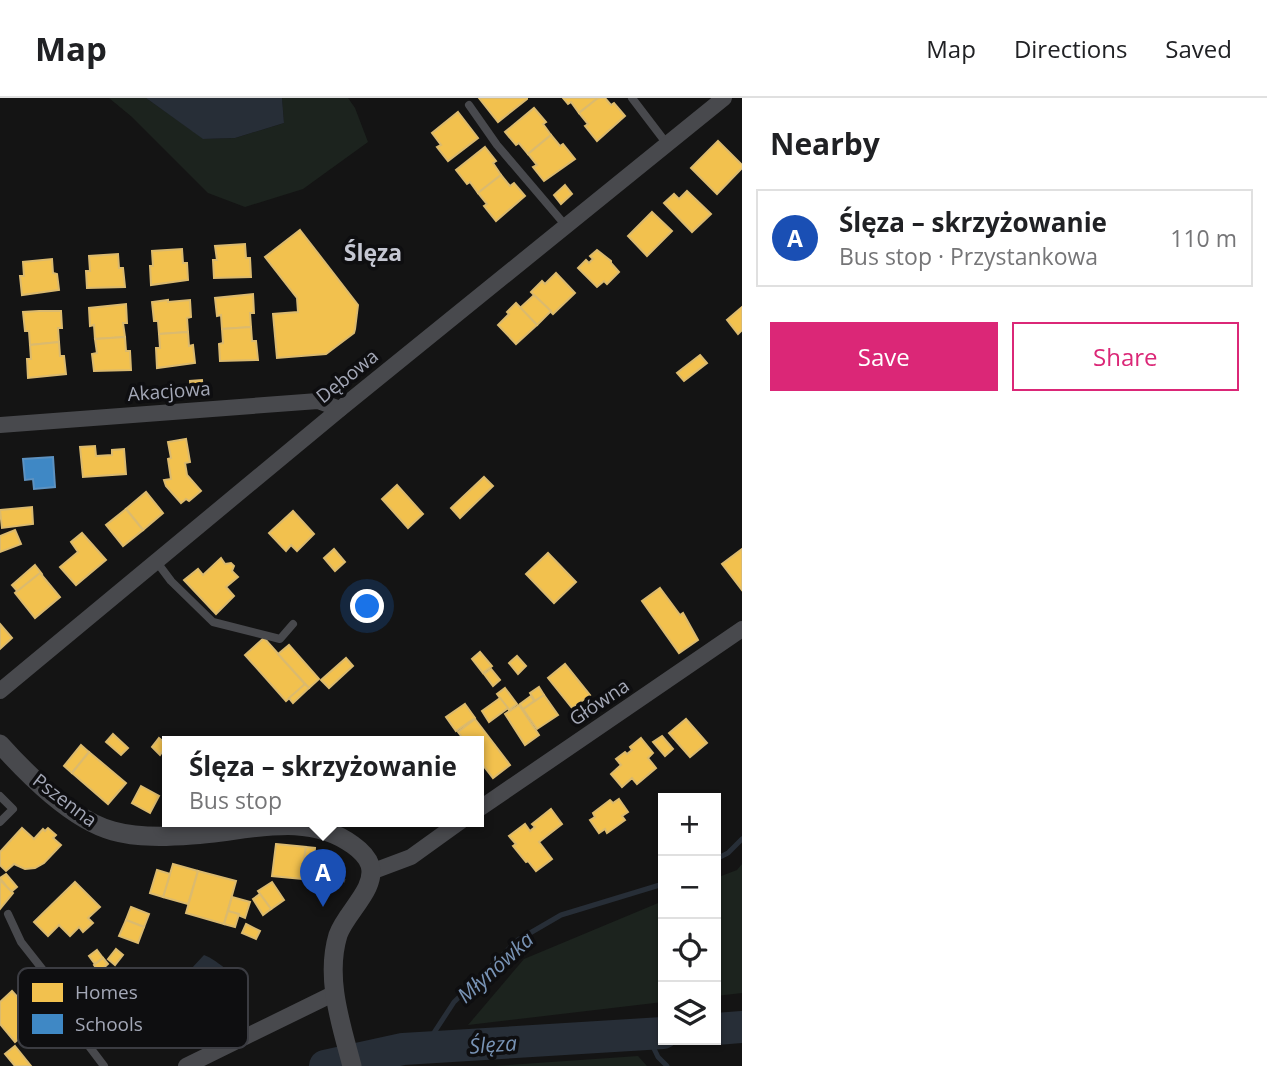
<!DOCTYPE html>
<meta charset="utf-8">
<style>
body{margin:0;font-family:"Open Sans",sans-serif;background:#f2f2f2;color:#202124}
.controls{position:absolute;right:21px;bottom:21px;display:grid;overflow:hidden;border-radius:0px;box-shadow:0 2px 5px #0004}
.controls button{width:63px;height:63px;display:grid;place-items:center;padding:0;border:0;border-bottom:2px solid #e0e0e0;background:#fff;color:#202124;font:35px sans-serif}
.you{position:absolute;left:368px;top:509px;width:24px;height:24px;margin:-18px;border:5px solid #fff;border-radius:50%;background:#1a73e8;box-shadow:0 0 0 10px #1a73e833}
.badge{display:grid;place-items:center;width:46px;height:46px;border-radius:50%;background:#db2777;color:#fff;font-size:23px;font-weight:700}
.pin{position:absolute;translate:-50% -58px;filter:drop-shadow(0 2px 4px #0008)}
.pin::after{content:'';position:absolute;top:37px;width:24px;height:21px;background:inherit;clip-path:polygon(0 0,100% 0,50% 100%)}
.popup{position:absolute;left:162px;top:638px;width:322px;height:91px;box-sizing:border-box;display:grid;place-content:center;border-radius:0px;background:#fff;filter:drop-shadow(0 2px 5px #0005);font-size:23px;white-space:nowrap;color:#757577}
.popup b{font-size:26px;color:#202124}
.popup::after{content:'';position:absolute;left:50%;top:100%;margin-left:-14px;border:14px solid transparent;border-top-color:#fff}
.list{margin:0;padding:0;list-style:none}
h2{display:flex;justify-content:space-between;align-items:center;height:91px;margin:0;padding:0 28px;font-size:30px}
h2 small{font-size:23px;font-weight:400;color:#757577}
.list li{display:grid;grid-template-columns:46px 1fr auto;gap:21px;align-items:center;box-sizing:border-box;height:98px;margin:0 14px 14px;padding:0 14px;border:2px solid #e0e0e0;border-radius:0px}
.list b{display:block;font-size:26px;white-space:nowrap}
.list p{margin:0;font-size:23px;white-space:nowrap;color:#757577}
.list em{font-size:23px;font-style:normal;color:#757577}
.actions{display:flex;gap:14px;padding:21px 28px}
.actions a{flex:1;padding:16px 0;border:2px solid #db2777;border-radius:0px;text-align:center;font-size:24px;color:#db2777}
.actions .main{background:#db2777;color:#fff}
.icon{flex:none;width:38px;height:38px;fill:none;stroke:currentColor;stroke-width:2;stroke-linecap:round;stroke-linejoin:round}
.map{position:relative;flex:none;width:742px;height:968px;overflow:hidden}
header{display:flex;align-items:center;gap:42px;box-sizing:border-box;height:98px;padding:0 35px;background:#fff;border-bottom:2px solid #e0e0e0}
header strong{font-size:33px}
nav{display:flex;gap:38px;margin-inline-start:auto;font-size:24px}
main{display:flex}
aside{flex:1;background:#fff}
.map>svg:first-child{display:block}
</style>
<header>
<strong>Map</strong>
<nav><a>Map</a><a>Directions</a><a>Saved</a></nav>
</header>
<main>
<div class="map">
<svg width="742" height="968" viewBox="0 0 742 968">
<rect width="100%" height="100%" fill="#141414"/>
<g fill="#1c231e">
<path d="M109,0H146L204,41L235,40L284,25L282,0H348L355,10L368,44L303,91L245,109L208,95L132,19Z"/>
<path d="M742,766V895L716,898V780L737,772Z"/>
<path d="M663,803V904L468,927L524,861Z"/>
<path d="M638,958L647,968H494Z"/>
</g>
<g fill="#272e37">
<path d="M146,0H282L284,25L235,40L203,41Z"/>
<path d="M204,857C215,861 246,884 245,897C244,905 235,910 229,913C219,911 194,881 191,871Z"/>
</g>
<g fill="#f2c14e" stroke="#dbba6e" stroke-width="2">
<path d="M479,0H527V1L498,24Z"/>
<path d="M563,0H598L579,15L571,4L568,6Z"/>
<path d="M598,0H605L611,7L614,5L625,18L597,43L585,28L588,26L579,15Z"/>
<path d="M534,10L546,24L543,26L551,37L528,56L519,45L516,47L505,34Z"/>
<path d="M458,14L478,40L448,63L437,49L441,47L432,35Z"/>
<path d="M551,37L560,48L563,46L575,61L544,83L533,69L537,67L528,56Z"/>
<path d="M718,43L742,67V70L717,96L691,70Z"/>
<path d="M485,49L496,63L493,65L501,77L478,95L470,84L467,86L456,72Z"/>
<path d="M501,77L510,88L514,85L525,98L496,123L484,108L487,106L478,95Z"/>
<path d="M565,87L572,96L561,106L554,97Z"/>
<path d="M687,93L711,116L692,134L664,105L674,96L679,101Z"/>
<path d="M652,114L672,133L647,158L628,138Z"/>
<path d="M300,132L358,207L355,231L354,235L326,256L277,260L273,216L298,214L297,200L265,159Z"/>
<path d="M245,146L246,160H250L251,179L214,180L213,162H217L215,148Z"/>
<path d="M182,151L183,165H187L188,182L151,187L150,168H153L152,153Z"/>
<path d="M597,152L611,163V165L619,174L607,186L604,183L597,189L578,170L586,162L589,165L593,161L590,158Z"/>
<path d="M118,156L119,170H123L125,189L87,190L86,173H90L89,158Z"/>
<path d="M52,161L53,175L57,176L59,192L22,197L20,178H24L23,164Z"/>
<path d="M556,175L575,195L553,216L531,194L542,183L545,186Z"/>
<path d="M253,196L254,215H250L251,229L222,231L221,217L217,218L215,200Z"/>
<path d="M534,197L551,213L537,227L520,210Z"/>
<path d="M168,202V204L190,202L191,219L187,220L188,234L159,236L158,223H154L152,204Z"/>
<path d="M516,205L537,227L516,246L498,227L509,216L507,214Z"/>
<path d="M126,206L127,225H123L125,239L95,241L94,227L90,228L89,210Z"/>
<path d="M742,209V232L738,236L727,222Z"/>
<path d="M39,213H61L62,230H58L59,244L30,247L29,233H25L23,214Z"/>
<path d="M251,229L252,243H256L258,262L220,263L219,246L223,245L222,231Z"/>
<path d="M188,234L189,248L193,247L195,265L157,270L156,250H160L159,236Z"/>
<path d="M125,239L126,253H130L131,272L94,273L92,256L97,255L95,241Z"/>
<path d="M59,244L60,258H64L66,276L28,280L27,261H31L30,247Z"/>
<path d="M700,257L707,265L684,283L677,275Z"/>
<path d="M202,282L203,293L191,294L190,283Z"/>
<path d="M186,341L190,364L185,365L187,377L201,393L189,403L186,401L181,405L166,388L164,382L171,381L168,361L171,360L168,344Z"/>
<path d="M95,348L96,358L112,357V352L124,351L126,376L83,379L80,349Z"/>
<path d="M484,379L493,388L460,420L451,410Z"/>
<path d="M397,387L423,416L408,430L382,401Z"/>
<path d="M146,394L163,415L143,432L126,411Z"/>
<path d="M32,409L33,426L2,430L0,412Z"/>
<path d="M126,411L143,432L123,448L106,427Z"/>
<path d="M293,413L314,436L297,453L291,447L286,453L269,435Z"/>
<path d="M15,432L21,446L0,454V438Z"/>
<path d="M82,435L106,462L76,487L60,469L78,454L71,444Z"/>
<path d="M334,451L345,464L335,473L324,460Z"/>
<path d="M742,451V492L722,466Z"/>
<path d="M548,455L576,484L554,505L526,476Z"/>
<path d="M221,460L225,466L231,465L234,468L232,473L238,479L226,489L234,498L216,516L184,482L198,471L203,477Z"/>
<path d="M35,467L42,476L19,495L12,487Z"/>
<path d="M40,475L60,499L35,520L15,495Z"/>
<path d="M660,490L680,517L683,515L698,542L679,555L642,503Z"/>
<path d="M0,526L12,540L0,551Z"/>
<path d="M264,540L305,586L286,603L245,557Z"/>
<path d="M289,547L319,581L309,590L278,556Z"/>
<path d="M480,554L492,568L483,575L472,561Z"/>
<path d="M517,558L526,568L518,576L509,565Z"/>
<path d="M346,560L353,568L329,590L321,582Z"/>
<path d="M565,566L590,597L572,610L548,580Z"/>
<path d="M491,571L500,582L493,588L484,576Z"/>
<path d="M305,586L309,590L293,605L289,600Z"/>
<path d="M539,589L544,597L535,603L530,595Z"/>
<path d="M505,590L517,606L509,612L497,596Z"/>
<path d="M544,597L558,617L537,631L523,611Z"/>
<path d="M531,598L534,603L523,611L520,606Z"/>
<path d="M500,600L508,610L489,624L482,613Z"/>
<path d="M465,606L475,620L456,633L446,619Z"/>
<path d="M519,607L539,637L525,647L505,616Z"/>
<path d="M475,621L510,667L493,680L479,662V643H465L458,634Z"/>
<path d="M686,621L707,645L690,659L669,635Z"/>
<path d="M113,636L128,650L121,657L106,644Z"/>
<path d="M662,638L673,651L665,658L653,644Z"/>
<path d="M159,640L167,647L160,657L152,649Z"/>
<path d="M641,640L653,655L648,660L656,670L637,686L632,680L622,689L611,676L621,667L616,661L625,654L627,656L632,652L630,649Z"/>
<path d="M81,647L89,654L72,675L64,668Z"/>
<path d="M89,654L126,685L108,706L72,675Z"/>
<path d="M141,688L159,698L150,715L132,705Z"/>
<path d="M619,701L628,714L622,718L625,722L607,735L605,731L599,735L590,722L595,719L593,715L610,702L613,705Z"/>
<path d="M551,711L562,726L539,744L552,761L536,773L528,763L526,764L513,748L516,746L509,738L525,726L530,733L535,729L532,726Z"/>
<path d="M22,730L34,741L43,731L45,733L48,730L56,737L53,740L61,747L44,765L35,770L25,771L14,766L6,773L0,767V754Z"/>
<path d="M276,746L306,749L302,781L272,778Z"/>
<path d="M306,749L315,750L314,761L304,760Z"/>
<path d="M173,766L198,773L188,806L163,799Z"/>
<path d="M157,772L170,776L163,799L150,795Z"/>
<path d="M198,773L236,783L224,826L186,815Z"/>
<path d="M6,776L17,789L11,794L0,780Z"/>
<path d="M0,782L13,795L0,811Z"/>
<path d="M75,784L100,809L88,820L93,825L83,834L79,829L70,838L59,827L48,838L34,824Z"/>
<path d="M272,784L284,802L271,811L258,793Z"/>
<path d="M260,796L271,811L263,817L253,801Z"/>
<path d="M232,799L250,804L245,820L228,813Z"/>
<path d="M131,809L149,816L144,829L126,822Z"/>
<path d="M228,813L239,816L235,829L224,826Z"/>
<path d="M126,822L144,829L138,845L119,838Z"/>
<path d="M246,826L260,833L256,841L242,835Z"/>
<path d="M116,851L123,857L115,867L108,861Z"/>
<path d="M97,852L103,860L95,866L89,858Z"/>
<path d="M103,860L108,866L99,874L94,867Z"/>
<path d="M100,876L141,928L126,940L103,910L97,915L79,892Z"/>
<path d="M12,893L39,923L15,944L0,926V904Z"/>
<path d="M15,948L31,968H15L5,956Z"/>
</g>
<path fill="#3f88c5" stroke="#5d92c1" stroke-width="2" d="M53,359L55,389L34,391L33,381L25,382L23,361Z"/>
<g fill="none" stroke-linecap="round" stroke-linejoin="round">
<g stroke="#272e37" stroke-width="5">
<path d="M716,761L728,755L742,741"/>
<path d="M647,936L658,959L667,968"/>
<path d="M424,950L454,904L518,842L561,817L663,786"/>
</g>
<g stroke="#272e37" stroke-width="32">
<path d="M716,931L742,929"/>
<path d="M325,968L403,951L663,935"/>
</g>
<path stroke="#4a4a4f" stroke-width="3.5" stroke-dasharray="3.5 5" stroke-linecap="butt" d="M328,777L345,783"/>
<g stroke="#48494d" stroke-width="8">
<path d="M632,0L667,46"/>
<path d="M469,7L497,47L566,128"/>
<path d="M156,463L171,483L213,524L280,541L293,526"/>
<path d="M0,698L13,711L0,724"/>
<path d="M8,816L21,844L69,905L73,927L104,968"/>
<path d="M37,901L73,927"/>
</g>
<g stroke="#48494d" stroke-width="16">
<path d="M0,327L318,303L340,311"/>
<path d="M0,593L340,311L724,0"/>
<path d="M479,711L742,531"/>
<path d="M371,774L411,759L461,723"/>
<path d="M186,968L335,895"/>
</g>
<path stroke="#48494d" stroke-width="19" d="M0,646C28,677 72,722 113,733C138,740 166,739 192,737C245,734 306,712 353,747C360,752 367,758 370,767C377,791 346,814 338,837C325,880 341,926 352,968"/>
</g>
<g text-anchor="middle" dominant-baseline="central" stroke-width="7" stroke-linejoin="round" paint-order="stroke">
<g font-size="19" fill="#a4a8b7" stroke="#0e0e10">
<text transform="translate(347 278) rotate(-39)">Dębowa</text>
<text transform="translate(169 293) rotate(-4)">Akacjowa</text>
<text transform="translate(599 604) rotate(-34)">Główna</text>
<text transform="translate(65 702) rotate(37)">Pszenna</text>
</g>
<g font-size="21" font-style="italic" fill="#7893b5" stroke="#0e0e10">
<text transform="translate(495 869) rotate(-42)">Młynówka</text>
<text transform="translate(493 946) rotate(-4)">Ślęza</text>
</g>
<g font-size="23" font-weight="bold" fill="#c5c7d2" stroke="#0e0e10">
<text x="373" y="154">Ślęza</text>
</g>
</g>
<rect x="18" y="870" width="230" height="80" rx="10" fill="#0e0e10" stroke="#3b3c42" stroke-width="2"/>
<rect x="32" y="885" width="31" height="19" fill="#f2c14e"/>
<rect x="32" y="916" width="31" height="20" fill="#3f88c5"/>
<g font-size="19" fill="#a4a8b7">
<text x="75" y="901">Homes</text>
<text x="75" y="933">Schools</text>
</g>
</svg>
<div class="controls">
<button>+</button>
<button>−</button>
<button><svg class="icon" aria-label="locate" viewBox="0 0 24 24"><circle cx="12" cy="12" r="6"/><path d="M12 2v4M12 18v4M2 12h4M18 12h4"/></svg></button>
<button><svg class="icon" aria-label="layers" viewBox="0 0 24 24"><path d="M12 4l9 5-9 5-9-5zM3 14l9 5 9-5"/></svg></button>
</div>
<div class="you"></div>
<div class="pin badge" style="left:323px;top:809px;background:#1a4fb4">A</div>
<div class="popup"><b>Ślęza – skrzyżowanie</b>Bus stop</div>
</div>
<aside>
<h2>Nearby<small></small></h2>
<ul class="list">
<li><span class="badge" style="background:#1a4fb4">A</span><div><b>Ślęza – skrzyżowanie</b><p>Bus stop · Przystankowa</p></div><em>110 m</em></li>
</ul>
<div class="actions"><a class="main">Save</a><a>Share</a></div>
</aside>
</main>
